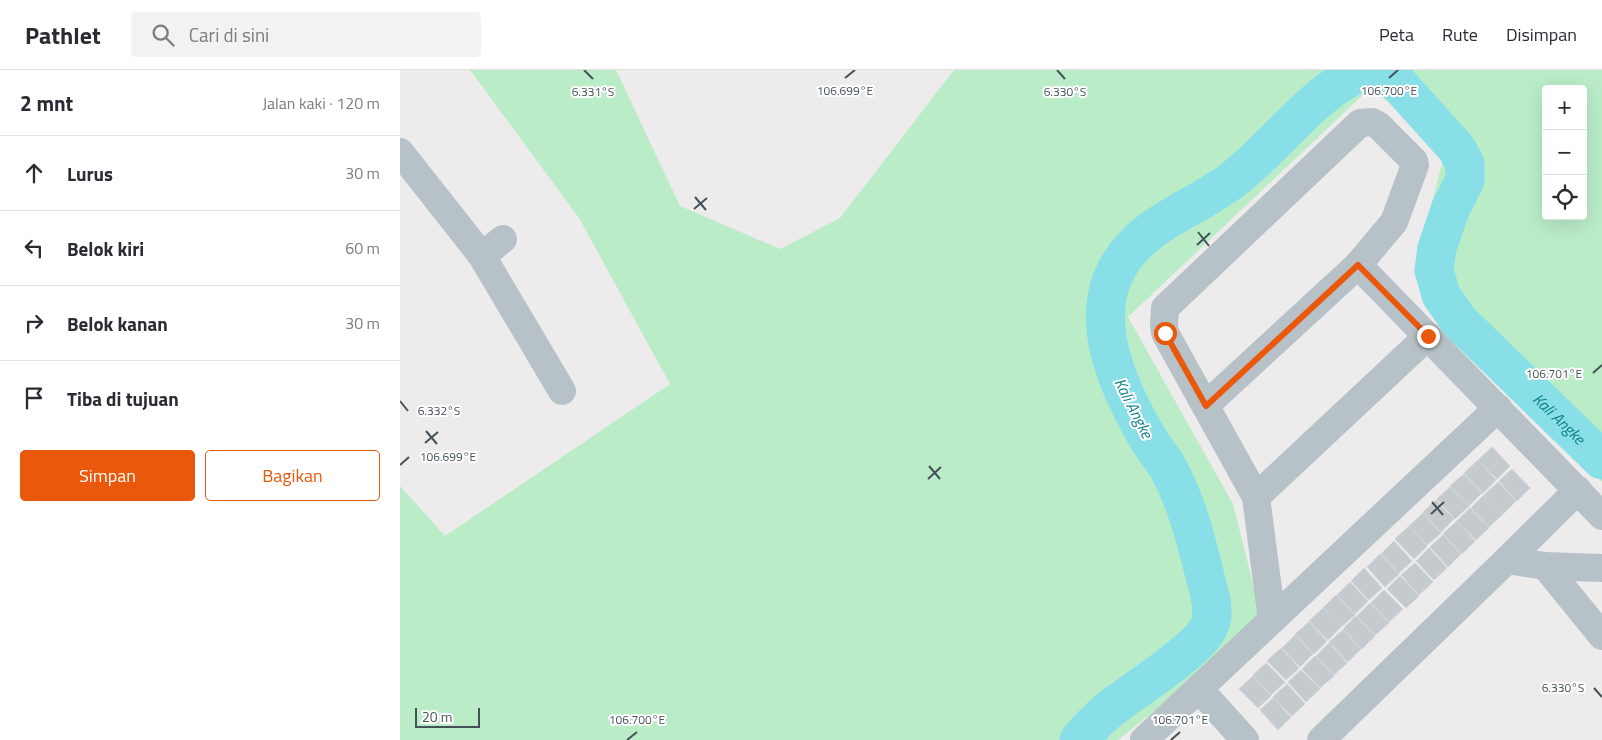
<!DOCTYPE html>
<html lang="id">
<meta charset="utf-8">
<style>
body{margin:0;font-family:"Titillium Web",sans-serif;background:#f2f2f3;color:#2b2b33}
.controls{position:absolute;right:15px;top:15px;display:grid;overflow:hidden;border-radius:5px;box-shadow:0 5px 20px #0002}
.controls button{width:45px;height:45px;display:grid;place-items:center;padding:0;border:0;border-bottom:1px solid #e1e1e2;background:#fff;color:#2b2b33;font:25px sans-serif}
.scale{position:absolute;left:15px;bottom:12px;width:65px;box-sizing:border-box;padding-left:5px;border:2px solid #455158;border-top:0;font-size:14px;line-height:18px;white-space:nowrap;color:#455158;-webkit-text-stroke:4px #fff;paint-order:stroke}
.stop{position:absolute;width:15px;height:15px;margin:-11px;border:4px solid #ea580c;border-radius:50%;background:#fff}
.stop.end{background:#ea580c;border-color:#fff;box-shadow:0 1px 5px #0008}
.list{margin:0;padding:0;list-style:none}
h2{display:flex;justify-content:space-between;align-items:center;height:65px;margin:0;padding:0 20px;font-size:21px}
h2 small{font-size:16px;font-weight:400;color:#7c7c81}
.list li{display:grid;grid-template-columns:32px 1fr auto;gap:15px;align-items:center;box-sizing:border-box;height:75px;padding:0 20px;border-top:1px solid #e1e1e2}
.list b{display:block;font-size:19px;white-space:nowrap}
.list em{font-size:16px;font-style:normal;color:#7c7c81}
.actions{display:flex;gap:10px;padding:15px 20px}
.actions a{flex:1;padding:11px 0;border:1px solid #ea580c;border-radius:5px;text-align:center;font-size:18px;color:#ea580c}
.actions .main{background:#ea580c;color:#fff}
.icon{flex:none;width:28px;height:28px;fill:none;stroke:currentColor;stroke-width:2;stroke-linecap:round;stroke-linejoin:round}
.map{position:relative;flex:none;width:1202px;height:670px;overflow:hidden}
header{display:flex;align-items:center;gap:30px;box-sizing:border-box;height:70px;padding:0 25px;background:#fff;border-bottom:1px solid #e1e1e2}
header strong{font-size:24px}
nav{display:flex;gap:28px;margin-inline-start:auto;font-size:18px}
.search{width:350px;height:45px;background:#f2f2f3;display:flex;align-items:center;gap:12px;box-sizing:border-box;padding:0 18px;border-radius:5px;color:#7c7c81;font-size:19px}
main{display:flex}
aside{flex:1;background:#fff}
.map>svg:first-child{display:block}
</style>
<header>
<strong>Pathlet</strong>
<div class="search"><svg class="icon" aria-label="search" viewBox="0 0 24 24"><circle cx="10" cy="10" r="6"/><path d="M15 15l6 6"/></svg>Cari di sini</div>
<nav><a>Peta</a><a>Rute</a><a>Disimpan</a></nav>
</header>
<main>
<aside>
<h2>2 mnt<small>Jalan kaki · 120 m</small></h2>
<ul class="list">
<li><svg class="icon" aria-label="ahead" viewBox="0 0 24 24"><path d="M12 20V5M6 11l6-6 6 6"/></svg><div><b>Lurus</b></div><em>30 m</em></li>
<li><svg class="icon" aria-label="left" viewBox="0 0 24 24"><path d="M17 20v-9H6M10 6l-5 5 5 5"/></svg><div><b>Belok kiri</b></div><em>60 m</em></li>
<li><svg class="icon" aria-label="right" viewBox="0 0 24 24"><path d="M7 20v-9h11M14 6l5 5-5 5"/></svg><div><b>Belok kanan</b></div><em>30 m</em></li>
<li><svg class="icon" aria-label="arrive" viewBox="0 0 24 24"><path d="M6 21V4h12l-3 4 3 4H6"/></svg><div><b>Tiba di tujuan</b></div></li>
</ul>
<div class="actions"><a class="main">Simpan</a><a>Bagikan</a></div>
</aside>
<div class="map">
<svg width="1202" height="670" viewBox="0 0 1202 670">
<rect width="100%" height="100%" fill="#eeebec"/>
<path fill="#baecc8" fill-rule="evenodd" d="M70,0H216L280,136L380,179L440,148L554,0H1202V412L1052,262L1017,189L1048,71L969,19L728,247L833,434L863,554L718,670H0V416L45,466L270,314L179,148ZM1146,19H1183V146H1146Z"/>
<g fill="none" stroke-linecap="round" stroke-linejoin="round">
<g stroke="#88dfe8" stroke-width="39">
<path id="s1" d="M966,0L980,3L995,10L1057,79L1065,94V110L1050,140L1037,178L1034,200L1041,225L1059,251L1202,390"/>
<path d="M679,670C688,659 699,648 710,639C732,621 802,579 810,554C816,537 807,518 804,502C795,466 786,431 768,398C762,387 752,377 746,365C718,317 687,249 719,195C744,153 794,139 831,111C878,76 910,23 965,0"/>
</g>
</g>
<g fill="#c5cacf" stroke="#d0d3d7">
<path d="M1092,377L1110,396L1097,409L1078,390Z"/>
<path d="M1078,390L1096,410L1083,423L1064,403Z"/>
<path d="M1112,399L1130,418L1117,431L1099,411Z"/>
<path d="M1064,404L1082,423L1069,436L1050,416Z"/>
<path d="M1098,412L1116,431L1103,444L1084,425Z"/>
<path d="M1050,417L1069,436L1055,449L1037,429Z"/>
<path d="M1084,425L1103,444L1089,457L1071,438Z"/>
<path d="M1036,430L1054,449L1041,462L1023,442Z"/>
<path d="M1070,438L1089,458L1076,470L1057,451Z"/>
<path d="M1023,443L1041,463L1027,475L1009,456Z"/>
<path d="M1057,451L1075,471L1062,484L1043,464Z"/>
<path d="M1009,456L1027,476L1014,489L995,469Z"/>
<path d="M1043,465L1061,484L1048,497L1030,477Z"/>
<path d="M994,471L1012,491L999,503L981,484Z"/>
<path d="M1029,478L1047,498L1034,510L1016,491Z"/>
<path d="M980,484L999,504L985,517L967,497Z"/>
<path d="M1015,493L1033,512L1019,525L1001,505Z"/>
<path d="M964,498L982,518L969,530L951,511Z"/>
<path d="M1000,506L1019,526L1006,538L987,519Z"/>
<path d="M950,512L968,531L955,544L937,525Z"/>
<path d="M984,520L1003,539L989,552L971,533Z"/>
<path d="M936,525L955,545L941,557L923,538Z"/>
<path d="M970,533L989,553L975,565L957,546Z"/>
<path d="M923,538L941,557L928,570L909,551Z"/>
<path d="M956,546L975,566L962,579L943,559Z"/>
<path d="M909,552L927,571L914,584L895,564Z"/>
<path d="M943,560L961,579L948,592L929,572Z"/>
<path d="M895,565L913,584L900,597L882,578Z"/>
<path d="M929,573L947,593L934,605L916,586Z"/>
<path d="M881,578L899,598L886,610L867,591Z"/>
<path d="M915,586L934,606L920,618L902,599Z"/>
<path d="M866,593L885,612L871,625L853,605Z"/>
<path d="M901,600L920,619L906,632L888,612Z"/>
<path d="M853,606L871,626L858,638L839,619Z"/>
<path d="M887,614L905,634L892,646L873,627Z"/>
<path d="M873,628L891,647L878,660L860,640Z"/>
</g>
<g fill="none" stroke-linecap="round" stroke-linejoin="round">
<g stroke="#b7c2c8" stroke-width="28">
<path d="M0,82L82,186L162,321"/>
<path d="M82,186L103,169"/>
<path d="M958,195L1202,446"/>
<path d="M806,335L958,195L994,152L1015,95L1014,91L978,55L972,52L960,53L765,238L764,255L765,263L856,427L872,550"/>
<path d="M856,427L1028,266"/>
<path d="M1107,490L1178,420"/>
<path d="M1145,496L1202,566"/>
<path d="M799,619L845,670"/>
<path d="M744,670L1098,338"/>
<path d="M921,670L1107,490L1145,496L1202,498"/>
</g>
</g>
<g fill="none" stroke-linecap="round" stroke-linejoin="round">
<path stroke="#ea580c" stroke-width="6" d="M765,263L806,336L958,195L1028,266"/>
</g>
<path fill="none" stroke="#455158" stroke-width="2" d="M184,0L193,9M657,0L665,9M445,8L455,0M989,8L998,0M295,127L306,140M294,139L307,128M798,162L809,176M797,175L810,163M1193,303L1202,295M0,331L8,341M26,361L37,374M25,373L38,362M0,395L9,387M529,396L540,409M528,409L541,397M1032,432L1043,445M1031,444L1044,432M1194,618L1202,627M227,670L237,662M771,670L780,662"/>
<g text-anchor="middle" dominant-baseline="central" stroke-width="4" stroke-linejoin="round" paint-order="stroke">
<g font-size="16" font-style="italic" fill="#107f8b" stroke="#fff">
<text transform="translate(734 338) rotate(63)">Kali Angke</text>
<text stroke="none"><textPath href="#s1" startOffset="450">Kali Angke</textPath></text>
</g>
</g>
<g font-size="12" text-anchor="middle" fill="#455158" stroke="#fff" stroke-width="4" stroke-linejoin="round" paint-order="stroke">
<text x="445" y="25">106.699°E</text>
<text x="989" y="25">106.700°E</text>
<text x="193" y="26">6.331°S</text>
<text x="665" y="26">6.330°S</text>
<text x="1154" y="308">106.701°E</text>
<text x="39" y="345">6.332°S</text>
<text x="48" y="391">106.699°E</text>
<text x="1163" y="622">6.330°S</text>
<text x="237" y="654">106.700°E</text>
<text x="780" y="654">106.701°E</text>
</g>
</svg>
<div class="controls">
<button>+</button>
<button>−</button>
<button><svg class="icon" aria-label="locate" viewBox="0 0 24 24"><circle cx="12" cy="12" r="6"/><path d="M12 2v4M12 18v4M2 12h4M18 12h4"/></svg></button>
</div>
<div class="scale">20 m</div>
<div class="stop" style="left:765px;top:263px"></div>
<div class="stop end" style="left:1028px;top:266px"></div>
</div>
</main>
